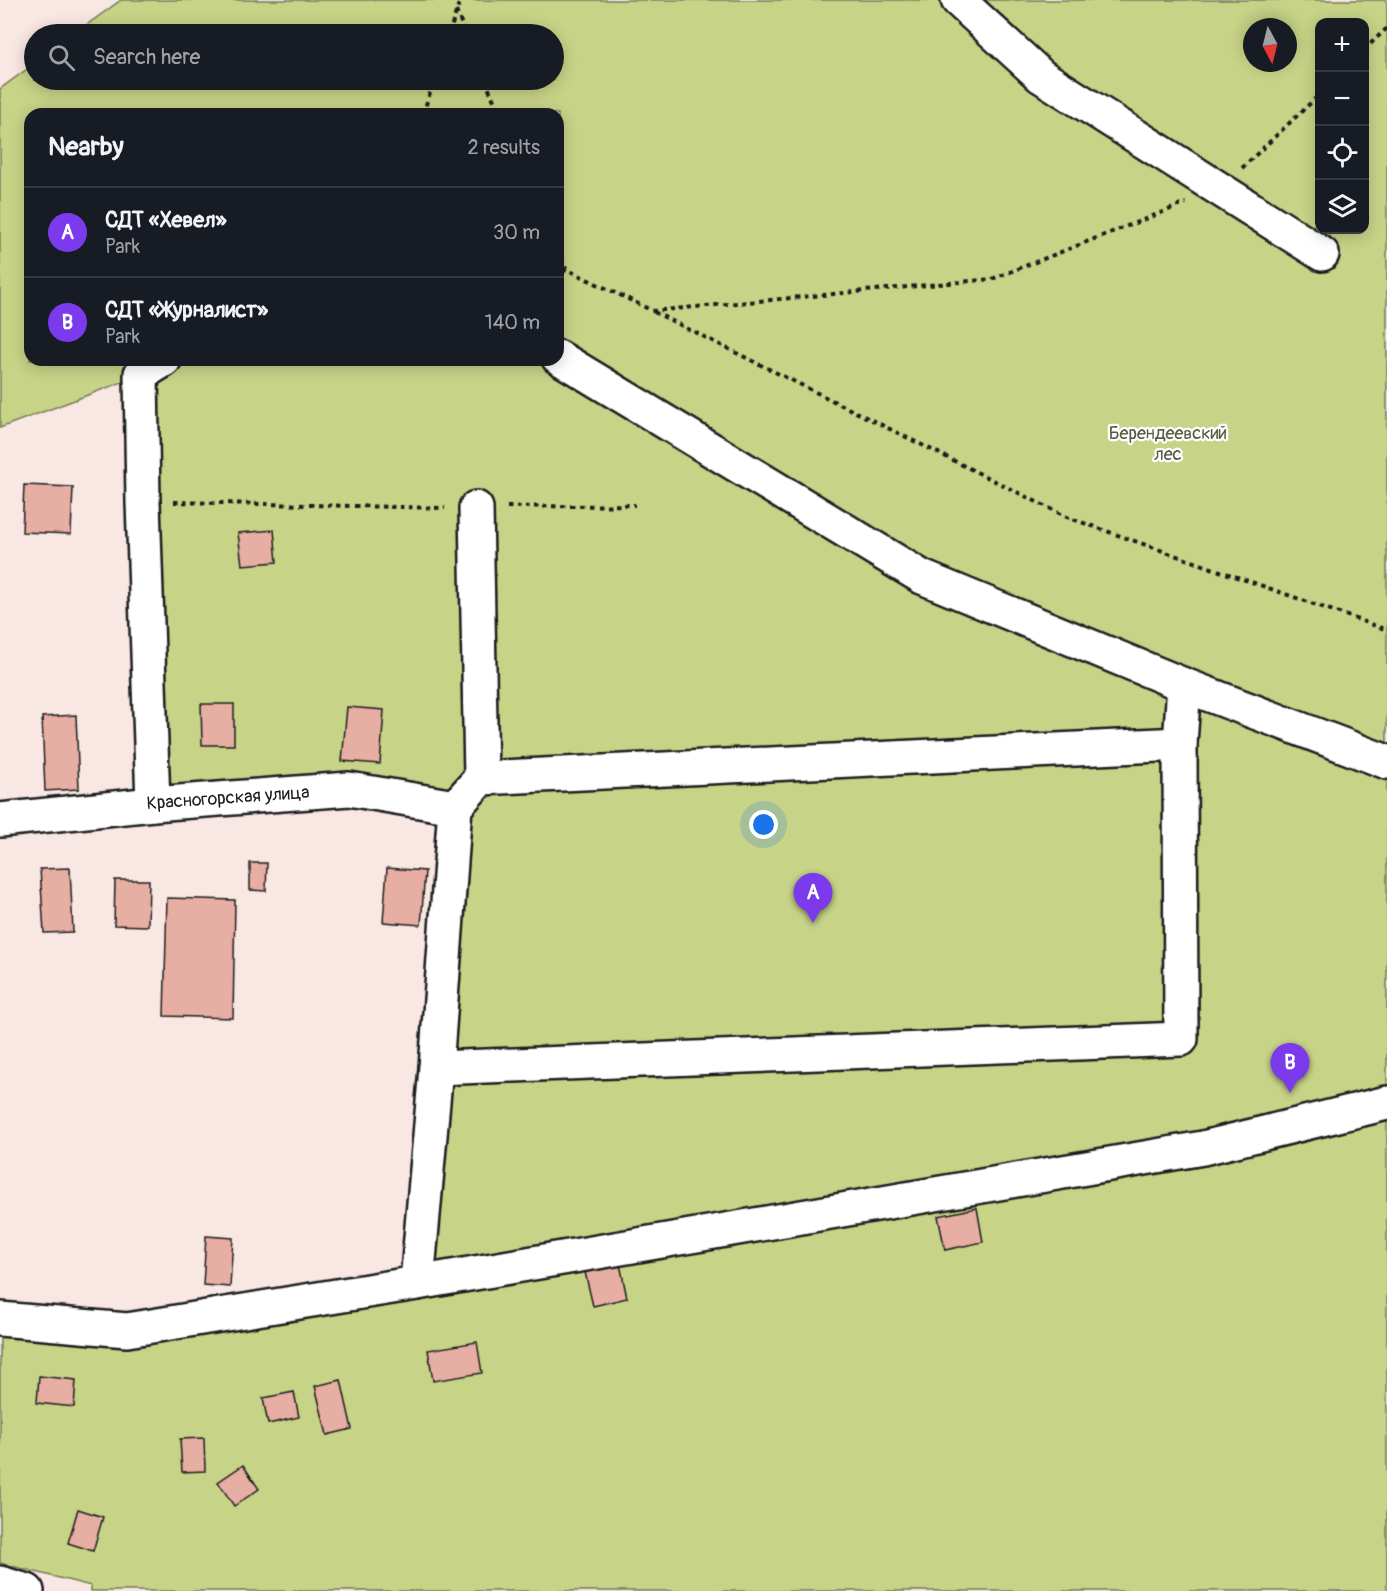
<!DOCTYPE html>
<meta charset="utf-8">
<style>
body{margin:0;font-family:Pangolin,sans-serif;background:#242831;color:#f1f3f6}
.controls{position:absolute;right:18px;top:18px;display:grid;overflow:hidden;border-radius:12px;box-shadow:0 3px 15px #0003}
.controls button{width:54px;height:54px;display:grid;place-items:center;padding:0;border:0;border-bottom:2px solid #363941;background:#171b24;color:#f1f3f6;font:30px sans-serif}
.compass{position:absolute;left:1243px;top:18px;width:54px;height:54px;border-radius:50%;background:#171b24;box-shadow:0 3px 15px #0003;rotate:173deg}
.you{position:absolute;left:764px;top:825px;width:21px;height:21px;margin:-15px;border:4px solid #fff;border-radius:50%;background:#1a73e8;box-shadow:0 0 0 9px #1a73e833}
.badge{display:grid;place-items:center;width:39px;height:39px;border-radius:50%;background:#7c3aed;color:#fff;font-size:20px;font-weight:700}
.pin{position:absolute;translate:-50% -50px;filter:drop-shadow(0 2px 3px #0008)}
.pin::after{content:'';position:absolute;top:32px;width:21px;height:18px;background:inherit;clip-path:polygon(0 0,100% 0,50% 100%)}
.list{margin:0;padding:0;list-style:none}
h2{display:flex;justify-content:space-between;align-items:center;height:78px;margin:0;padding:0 24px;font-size:26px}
h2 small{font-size:20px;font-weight:400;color:#9ea1a6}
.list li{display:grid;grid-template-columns:39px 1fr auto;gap:18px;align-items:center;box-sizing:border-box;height:90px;padding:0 24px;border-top:2px solid #363941}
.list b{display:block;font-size:22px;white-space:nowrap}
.list p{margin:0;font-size:20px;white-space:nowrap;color:#9ea1a6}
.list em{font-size:20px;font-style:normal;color:#9ea1a6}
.icon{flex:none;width:33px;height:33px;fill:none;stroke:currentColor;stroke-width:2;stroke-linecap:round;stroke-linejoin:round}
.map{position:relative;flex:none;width:1387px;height:1591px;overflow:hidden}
.search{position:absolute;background:#171b24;box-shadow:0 3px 15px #0003;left:24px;top:24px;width:540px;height:66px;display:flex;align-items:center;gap:15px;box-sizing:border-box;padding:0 21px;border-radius:33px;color:#9ea1a6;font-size:22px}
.panel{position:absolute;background:#171b24;box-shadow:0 3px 15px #0003;left:24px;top:108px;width:540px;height:258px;border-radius:18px}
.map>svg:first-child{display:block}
</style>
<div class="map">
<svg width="1387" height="1591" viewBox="0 0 1387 1591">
<rect width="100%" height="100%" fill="#f8e7e3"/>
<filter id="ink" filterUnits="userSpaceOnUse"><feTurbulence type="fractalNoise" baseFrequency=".0167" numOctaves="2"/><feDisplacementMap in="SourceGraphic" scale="12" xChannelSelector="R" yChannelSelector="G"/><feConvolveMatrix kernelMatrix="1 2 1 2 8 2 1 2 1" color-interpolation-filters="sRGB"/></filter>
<g filter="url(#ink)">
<path fill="#c7d387" stroke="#727852" stroke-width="1.5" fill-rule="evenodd" d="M121,0H1387V1591H91V1586L0,1563V1319L127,1330L417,1283L455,807L349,789L153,804L141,375L0,428V89L34,64V80H554V34H74ZM1320,22H1364V230H1320ZM1252,27H1288V63H1252ZM30,114H558V360H30Z"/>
<g fill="#e7aea3" stroke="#1c1c1c" stroke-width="1.5">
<path d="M24,485L73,487L71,534L22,532Z"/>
<path d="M274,530L277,562L242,565L238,533Z"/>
<path d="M201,704H234V745H202Z"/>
<path d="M347,707L384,710L380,764L342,761Z"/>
<path d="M76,715L79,789L45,791L42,717Z"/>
<path d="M250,863H267L266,891L250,890Z"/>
<path d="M70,868L73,932L44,933L40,869Z"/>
<path d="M387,868L425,871L421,925L383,922Z"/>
<path d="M115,880H149L148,926L114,925Z"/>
<path d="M167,898L235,900L233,1018L164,1016Z"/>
<path d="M977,1208L983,1242L945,1250L938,1216Z"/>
<path d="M206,1236L233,1238L230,1287L203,1285Z"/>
<path d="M620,1264L627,1298L593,1306L585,1272Z"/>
<path d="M477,1342L482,1373L433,1381L428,1350Z"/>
<path d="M39,1376L76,1380L74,1407L37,1403Z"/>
<path d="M341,1380L352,1429L327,1435L315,1386Z"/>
<path d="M294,1392L299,1417L268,1424L263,1398Z"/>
<path d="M204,1438L205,1471L182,1472L180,1439Z"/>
<path d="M243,1465L259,1489L234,1506L218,1482Z"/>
<path d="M78,1509L103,1517L93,1551L68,1543Z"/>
</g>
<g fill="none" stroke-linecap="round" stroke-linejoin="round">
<defs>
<g id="minor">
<path d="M958,0L1041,76L1322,254"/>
<path d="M558,357L922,577L1184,685L1387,762"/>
<path d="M476,508L481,778"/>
<path d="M153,804L143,502L141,374L164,360"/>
<path d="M0,820L153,804L349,789L455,807"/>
<path d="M436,1068L1181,1039L1180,744L1184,685"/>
<path d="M417,1283L436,1068L455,807L481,778L1180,744"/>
<path d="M0,1319L127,1330L417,1283L1203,1148L1387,1103"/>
<path d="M0,1583L27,1591"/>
</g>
</defs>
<use href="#minor" stroke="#1c1c1c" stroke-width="38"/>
<g stroke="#1c1c1c" stroke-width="4" stroke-dasharray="4.5 4.5" stroke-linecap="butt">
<path d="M456,11L466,34"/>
<path d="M449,34L460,0"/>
<path d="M1364,50L1387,28"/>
<path d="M485,80L500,114"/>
<path d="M423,114L434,80"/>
<path d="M1242,168L1320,94"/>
<path d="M558,250L566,269"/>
<path d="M558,279L566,269L653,311L992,279L1186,203"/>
<path d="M654,312L1067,517L1387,630"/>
<path d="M174,502L445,508"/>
<path d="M507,507L635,505"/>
</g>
<use href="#minor" stroke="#fff" stroke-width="33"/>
</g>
</g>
<g text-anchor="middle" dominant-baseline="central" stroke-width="4.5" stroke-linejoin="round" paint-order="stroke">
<g font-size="18" fill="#585c41" stroke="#fff">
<text x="1168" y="433">Берендеевский<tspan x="1168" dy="21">лес</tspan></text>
</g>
<g font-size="18" fill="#1c1c1c" stroke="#fff">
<text transform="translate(228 798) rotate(-4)">Красногорская улица</text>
</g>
</g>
</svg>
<div class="controls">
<button>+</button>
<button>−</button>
<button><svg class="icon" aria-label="locate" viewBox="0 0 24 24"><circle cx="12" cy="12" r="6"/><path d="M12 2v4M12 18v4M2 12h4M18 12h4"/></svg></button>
<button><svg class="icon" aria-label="layers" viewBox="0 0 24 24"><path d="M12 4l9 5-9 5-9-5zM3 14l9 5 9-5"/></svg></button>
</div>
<svg class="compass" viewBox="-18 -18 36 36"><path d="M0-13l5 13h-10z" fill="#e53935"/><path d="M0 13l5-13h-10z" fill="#9ea1a6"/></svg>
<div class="you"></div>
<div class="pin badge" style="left:813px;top:923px">A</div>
<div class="pin badge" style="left:1290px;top:1093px">B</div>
<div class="search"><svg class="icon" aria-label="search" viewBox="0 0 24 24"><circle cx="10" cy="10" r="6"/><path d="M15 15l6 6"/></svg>Search here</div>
<section class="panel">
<h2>Nearby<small>2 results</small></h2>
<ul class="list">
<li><span class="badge">A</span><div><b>СДТ «Хевел»</b><p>Park</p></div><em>30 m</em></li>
<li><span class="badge">B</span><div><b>СДТ «Журналист»</b><p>Park</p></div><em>140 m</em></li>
</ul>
</section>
</div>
